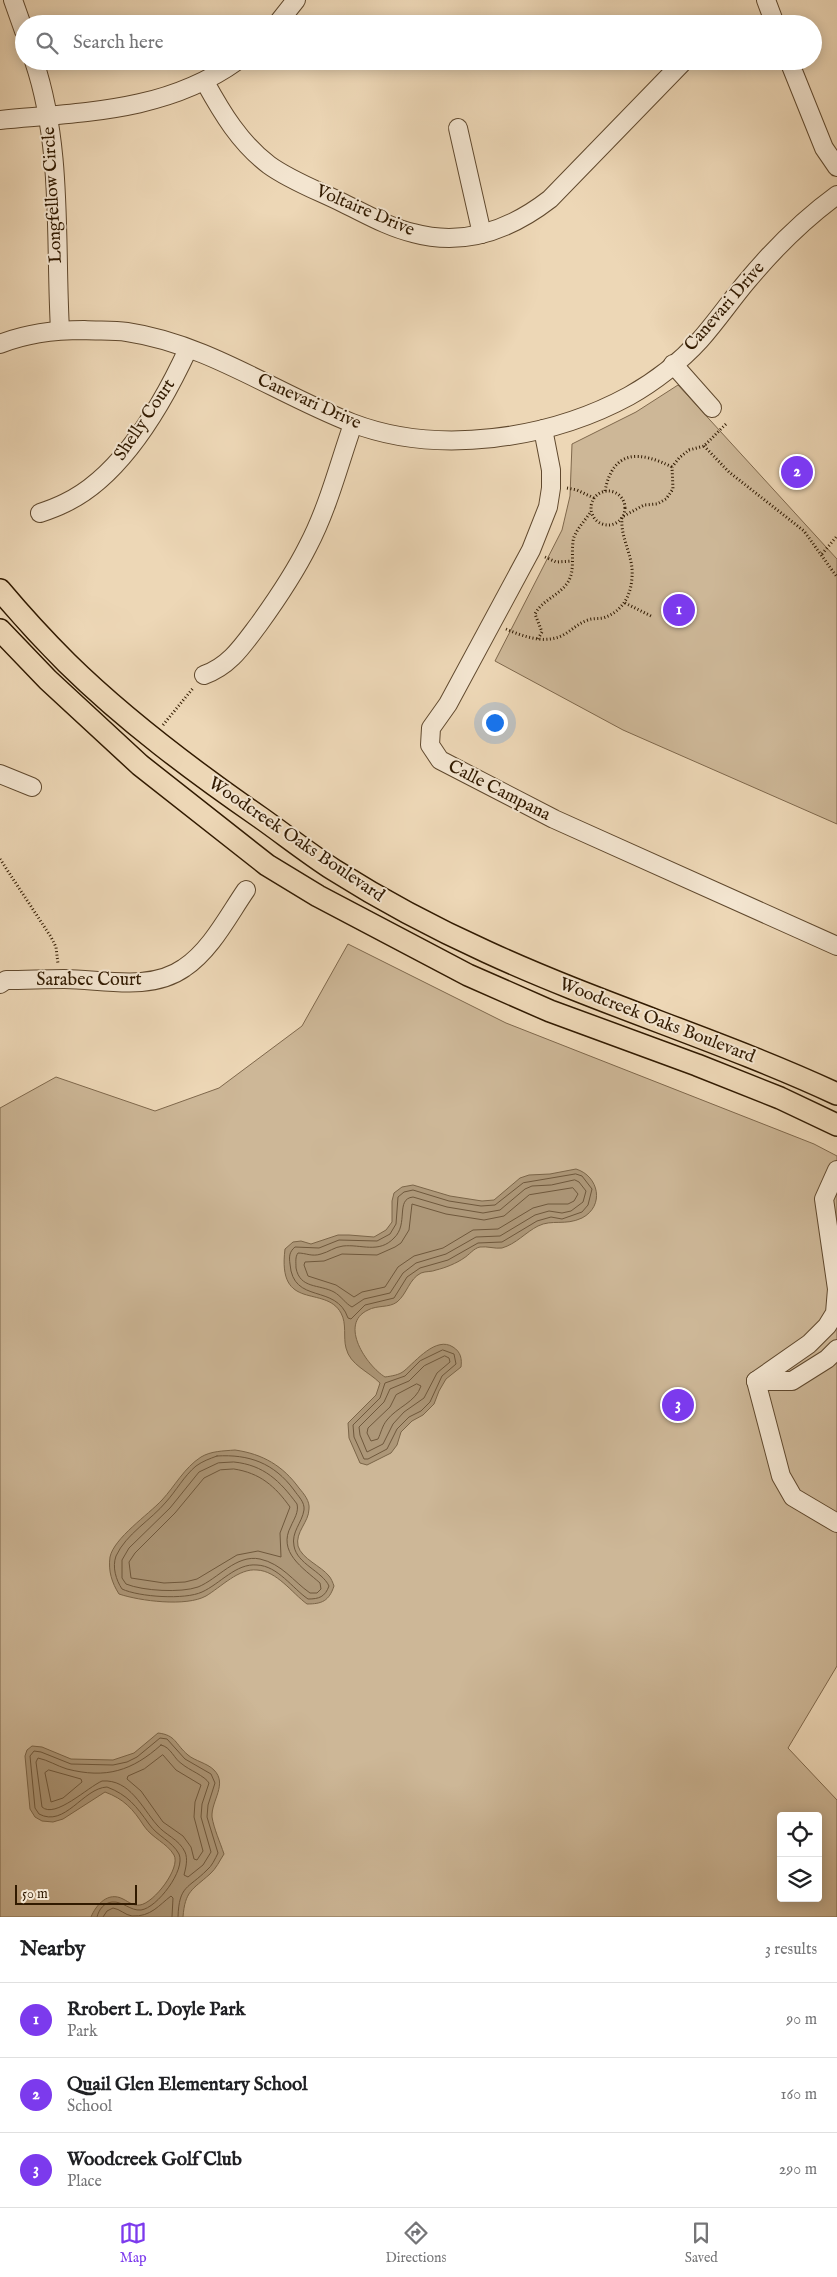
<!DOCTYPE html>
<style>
body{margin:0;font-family:"IM FELL English",serif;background:#f6f6f6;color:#202124}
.controls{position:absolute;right:15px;bottom:15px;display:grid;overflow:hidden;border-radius:5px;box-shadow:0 2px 12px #0003}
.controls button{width:45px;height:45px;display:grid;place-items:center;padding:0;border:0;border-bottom:1px solid #e0e0e0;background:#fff;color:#202124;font:25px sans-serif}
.scale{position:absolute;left:15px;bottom:12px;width:122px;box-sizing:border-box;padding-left:5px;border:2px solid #311a00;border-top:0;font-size:14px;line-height:18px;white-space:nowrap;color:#311a00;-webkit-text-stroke:4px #f3e5d0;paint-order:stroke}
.you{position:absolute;left:494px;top:722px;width:18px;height:18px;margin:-12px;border:4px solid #fff;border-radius:50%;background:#1a73e8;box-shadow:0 0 0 8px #1a73e833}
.badge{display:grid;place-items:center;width:32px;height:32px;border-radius:50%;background:#7c3aed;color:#fff;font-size:16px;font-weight:700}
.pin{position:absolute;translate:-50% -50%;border:2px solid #fff;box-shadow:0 1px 5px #0006}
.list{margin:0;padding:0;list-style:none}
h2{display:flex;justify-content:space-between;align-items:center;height:65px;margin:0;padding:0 20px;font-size:21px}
h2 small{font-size:16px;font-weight:400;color:#757577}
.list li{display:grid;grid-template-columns:32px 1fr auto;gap:15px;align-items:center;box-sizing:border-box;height:75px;padding:0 20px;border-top:1px solid #e0e0e0}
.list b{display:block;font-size:19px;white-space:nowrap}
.list p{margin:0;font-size:16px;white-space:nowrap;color:#757577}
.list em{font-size:16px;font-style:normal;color:#757577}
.icon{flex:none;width:28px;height:28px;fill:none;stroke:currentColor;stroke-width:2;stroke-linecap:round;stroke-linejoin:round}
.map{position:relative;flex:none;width:837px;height:1917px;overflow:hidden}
.search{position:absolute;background:#fff;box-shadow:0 2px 12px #0003;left:15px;right:15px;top:15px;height:55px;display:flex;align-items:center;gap:12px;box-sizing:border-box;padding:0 18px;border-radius:28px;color:#757577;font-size:19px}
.sheet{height:290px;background:#fff}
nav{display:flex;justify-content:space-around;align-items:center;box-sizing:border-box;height:70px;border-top:1px solid #e0e0e0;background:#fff;font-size:14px;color:#757577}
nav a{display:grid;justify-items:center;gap:2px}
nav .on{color:#7c3aed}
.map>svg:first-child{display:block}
</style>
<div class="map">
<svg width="837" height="1917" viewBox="0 0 837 1917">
<rect width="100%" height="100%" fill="#edd7b6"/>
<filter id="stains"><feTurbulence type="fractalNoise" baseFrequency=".004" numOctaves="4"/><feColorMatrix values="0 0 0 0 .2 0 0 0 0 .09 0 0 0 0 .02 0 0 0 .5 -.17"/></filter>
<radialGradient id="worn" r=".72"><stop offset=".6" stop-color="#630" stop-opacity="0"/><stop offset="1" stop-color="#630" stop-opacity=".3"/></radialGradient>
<g fill="#cdb797" stroke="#7f684c" fill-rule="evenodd">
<path d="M678,385L837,559V824L623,730L495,661L562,530L570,496L572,444L636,412Z"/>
<path d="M348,944L506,1023L814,1144L837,1156V1666L788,1748L837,1800V1917H0V1108L56,1077L155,1111L219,1088L302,1026ZM781,1816H818V1898H781Z"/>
</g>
<g fill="#ad9778" stroke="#7b6548">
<path d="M576,1169C599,1176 605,1206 582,1218C565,1226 552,1219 538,1226C526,1232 516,1244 502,1248C495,1249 487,1246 480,1247C474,1248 469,1255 464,1258C457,1263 445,1268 436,1270C432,1272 426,1271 421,1273C409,1279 407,1294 397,1302C389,1308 377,1305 368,1310C338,1324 367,1366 385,1377C392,1376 399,1375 404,1371C416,1361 436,1336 453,1347C461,1352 462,1359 461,1367L446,1379L439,1391L434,1404L423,1415L412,1421L401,1432L397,1445L391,1453L367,1465L360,1463L349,1438L348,1423L376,1395L380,1383C368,1371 350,1365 346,1348C343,1337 347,1324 341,1313C325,1284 277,1313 285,1249L293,1242L301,1241L311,1244L338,1235H349L374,1237L386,1230L392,1222V1201L394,1193L402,1187L413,1185L450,1196L482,1201L494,1200L520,1178L529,1175L550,1174Z"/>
<path d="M235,1450C263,1454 283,1466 299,1488C304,1494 310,1501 309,1509C309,1522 295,1532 298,1546C302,1559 321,1566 329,1576C331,1578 333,1583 334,1586C329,1601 322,1604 307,1604C292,1593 277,1571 257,1570C239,1568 221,1587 206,1596C186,1607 140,1601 119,1594C112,1583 108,1571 110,1557C114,1538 148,1515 162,1500C175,1486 184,1468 201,1457C211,1451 223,1451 235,1450Z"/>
<path d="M158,1733C176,1735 175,1744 188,1755C195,1761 207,1763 214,1770C228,1784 211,1801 212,1817C214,1829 220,1842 224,1854C220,1860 216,1869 210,1874C192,1890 185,1891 183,1917H91C96,1905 108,1891 123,1899C129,1902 133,1906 140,1905C154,1903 181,1868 174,1855C167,1843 152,1838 144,1826C133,1809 124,1799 105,1792L63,1819L53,1822L42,1821L35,1817L30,1809L25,1756L27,1750L32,1746L42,1747L71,1759L113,1760L134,1753Z"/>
</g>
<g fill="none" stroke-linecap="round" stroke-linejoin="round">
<g stroke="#6f583c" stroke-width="1">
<path d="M576,1174L582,1176L592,1189L588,1205L582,1212L562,1219L551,1217L537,1221L502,1242L478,1243L448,1260L420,1268L407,1277L394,1298L365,1305L351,1319L348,1318C336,1283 293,1305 290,1264C289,1257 289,1252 295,1247L319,1248L339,1240L377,1241L390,1234L396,1224L398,1197L404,1192L413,1190L449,1201L481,1206L495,1205L523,1183Z"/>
<path d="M575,1180L579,1182L586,1191L583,1202L571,1211L562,1213L549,1211L535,1215L500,1236L476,1237L446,1254L416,1263L403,1273L390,1293L364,1299L352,1307C346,1304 341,1296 334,1292C319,1284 300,1289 296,1268C296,1262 295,1257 298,1253C306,1253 312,1257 321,1254C329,1252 334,1247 343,1246C361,1244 379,1254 394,1238C409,1224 395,1199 413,1197L447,1207L483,1213L500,1210L525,1189L532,1186L551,1185Z"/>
<path d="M573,1188L578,1194L574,1201L568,1204H548L533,1208L498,1229L473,1230L443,1248L414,1256L398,1267L385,1287L362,1292L354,1297L336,1285L308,1276L304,1265L305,1262L324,1261L342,1254L377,1255L395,1247L401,1243L409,1230L412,1204L446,1214L484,1220L504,1216L529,1195Z"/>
<path d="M443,1350L454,1354L456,1364L442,1376L430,1402L421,1411L409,1417L397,1429L387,1449L368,1459H364L354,1437L353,1425L380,1398L385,1383L405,1376L420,1361Z"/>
<path d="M445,1356L449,1358L450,1362L437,1373L424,1398L404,1412L393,1424L383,1444L367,1452L360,1435L359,1427L384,1402L390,1389L409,1381L424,1366Z"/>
<path d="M417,1384L421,1386C416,1402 397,1407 387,1420C382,1426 381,1433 378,1439L371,1441L367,1433L368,1428L390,1407L396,1395Z"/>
<path d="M217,1456C249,1454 274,1463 294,1490C298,1496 305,1502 304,1510C302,1523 291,1532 294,1546C297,1564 322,1571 329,1586C325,1597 319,1599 308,1599C292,1588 278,1566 257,1565C236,1563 220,1584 202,1592C185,1600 139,1597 122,1589C116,1580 112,1567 116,1556C126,1534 151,1520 166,1502C176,1491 184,1476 196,1466C203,1461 209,1459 217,1456Z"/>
<path d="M234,1462C264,1465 280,1481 297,1504C299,1512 294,1519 291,1526C277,1552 303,1568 320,1583L321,1589L317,1593H310C293,1581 282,1564 260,1559C236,1554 218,1579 198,1587C181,1593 143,1591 126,1584L122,1578V1560L129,1548L170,1508L199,1472L218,1463Z"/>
<path d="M234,1469C260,1473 275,1486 290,1507L280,1533L281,1557L258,1551L237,1555L197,1579L185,1582L164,1583L131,1578L129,1562L135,1553L175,1513L204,1478L220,1470Z"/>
<path d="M161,1745C171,1747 174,1759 182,1764C189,1770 205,1776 209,1783L202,1804L201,1817L211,1852L203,1865L188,1877L184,1875C186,1867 188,1859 185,1852C179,1839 165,1835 157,1825C142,1808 130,1779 102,1781C88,1787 55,1819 42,1807L36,1762L38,1758C48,1760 57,1766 67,1769C106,1779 132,1771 161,1745Z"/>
<path d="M163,1755L176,1770L201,1785L195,1802L194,1817L203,1851L197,1860L194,1859L191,1847L183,1836L163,1822L141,1791L127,1779L128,1776L144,1769Z"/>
<path d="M49,1770L81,1779L82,1782L63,1798L51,1802L45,1773Z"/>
<path d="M97,1917C99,1909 104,1903 112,1902C123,1901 130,1911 141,1910C157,1908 186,1870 179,1854C172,1841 157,1836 149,1824C136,1806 128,1795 107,1787C83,1788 65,1828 39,1814L35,1808L30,1756L34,1751L41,1752L71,1764L113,1765L127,1762L137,1757L160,1738L167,1739L185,1759L211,1774L215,1783L208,1805L207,1817L218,1853C215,1859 212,1866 207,1870C188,1889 179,1885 178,1917"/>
<path d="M103,1917L107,1911L113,1908C120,1909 125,1915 132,1916C151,1917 159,1905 171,1896L173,1898L172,1917"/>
</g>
<defs>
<g id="minor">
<path d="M13,0L24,31"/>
<path d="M766,0L775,24"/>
<path d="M277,24L296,0"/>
<path d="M34,61C63,147 55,241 60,330"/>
<path d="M789,61L824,148L837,167"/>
<path d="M205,82C222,113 240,143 269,165C291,181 319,191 343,203C366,214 388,227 413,233C464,247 510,230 550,199L684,61"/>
<path d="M0,120C83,112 166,112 237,61"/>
<path d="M458,128L482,234"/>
<path d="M0,344C27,333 56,330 84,330C98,331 113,330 127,332C208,344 277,394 352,423C438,456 550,439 629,396C654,382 681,361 700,340C717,321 731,300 748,280C774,249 804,219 837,195"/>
<path d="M673,364L712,408"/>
<path d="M543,429L551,470V488L548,507L531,550L448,704L431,728L430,745L440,760L554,819L837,946"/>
<path d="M40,513C49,510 57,507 65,503C122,476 163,403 188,349"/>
<path d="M204,675C230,666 243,645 259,624C277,599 294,574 308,546C328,508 339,464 353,424"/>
<path d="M0,774L32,787"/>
<path d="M0,984L6,980C25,980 45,979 64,979C102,979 150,992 184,968C211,950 228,916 246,890"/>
<path d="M756,1381L809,1344L827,1326L835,1313L837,1289L824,1199L837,1170"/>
<path d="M756,1381L781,1476L793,1497L837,1523"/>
<path d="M756,1381H792L827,1359L837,1349"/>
</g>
<g id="major">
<path d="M0,590C21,615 44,640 67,663C126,721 193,771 261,818C285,835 309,854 334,870C383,901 434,928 487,952C602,1005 723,1041 837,1094"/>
<path d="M0,630L48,680L140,765L267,865L318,896L468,975L550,1011L697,1065L780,1098L837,1125"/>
</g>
</defs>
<use href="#minor" stroke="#60492e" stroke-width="20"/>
<use href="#major" stroke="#311a00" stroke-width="24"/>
<g stroke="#311a00" stroke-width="3" stroke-dasharray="1 2.5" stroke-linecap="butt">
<path d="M704,446L729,472L804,531L837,577"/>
<path d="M567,488L577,490L594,498"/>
<path d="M605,491C613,449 640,451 672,467"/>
<circle cx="608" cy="508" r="17"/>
<path d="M822,554L837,536"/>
<path d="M545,557L556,562L572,561"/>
<path d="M625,603L651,616"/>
<path d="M506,629C524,637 547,645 565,634C573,629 579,623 588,620C593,618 598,619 603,618C622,612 631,596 632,577C634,556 620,539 622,517L644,505L657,504L666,499L673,489L672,467L679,458L689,450L704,446L726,424"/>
<path d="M538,639L542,632L535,614C542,600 559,596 568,582C576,569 570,551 574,537C578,527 586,520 591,511"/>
<path d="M163,725L194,687"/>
<path d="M0,859L51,937L56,947L58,964"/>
</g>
<use href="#minor" stroke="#f3e5d0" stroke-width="18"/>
<use href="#major" stroke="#edd7b6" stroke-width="21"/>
</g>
<g text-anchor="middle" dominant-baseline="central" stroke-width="4" stroke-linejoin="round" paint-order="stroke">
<g font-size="18" fill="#311a00" stroke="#f3e5d0">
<text transform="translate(53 195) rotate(-93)">Longfellow Circle</text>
<text transform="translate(365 211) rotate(23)">Voltaire Drive</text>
<text transform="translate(725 307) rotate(-49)">Canevari Drive</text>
<text transform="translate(309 402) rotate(24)">Canevari Drive</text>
<text transform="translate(145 420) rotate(-56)">Shelly Court</text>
<text transform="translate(499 791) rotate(27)">Calle Campana</text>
<text transform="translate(296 840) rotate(34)">Woodcreek Oaks Boulevard</text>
<text x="89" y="980">Sarabec Court</text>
<text transform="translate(657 1021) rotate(21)">Woodcreek Oaks Boulevard</text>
</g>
</g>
<rect width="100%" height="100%" filter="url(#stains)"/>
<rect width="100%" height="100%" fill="url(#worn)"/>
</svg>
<div class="controls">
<button><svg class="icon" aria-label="locate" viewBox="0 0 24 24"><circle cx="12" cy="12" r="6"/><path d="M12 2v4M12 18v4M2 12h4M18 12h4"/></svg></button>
<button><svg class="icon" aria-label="layers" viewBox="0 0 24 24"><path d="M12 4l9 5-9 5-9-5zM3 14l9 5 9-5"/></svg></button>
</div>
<div class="scale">50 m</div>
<div class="you"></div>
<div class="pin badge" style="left:679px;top:610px">1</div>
<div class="pin badge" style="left:797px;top:472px">2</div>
<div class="pin badge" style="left:678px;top:1405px">3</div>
<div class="search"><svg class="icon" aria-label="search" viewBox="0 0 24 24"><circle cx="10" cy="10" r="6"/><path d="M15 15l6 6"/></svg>Search here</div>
</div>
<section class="sheet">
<h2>Nearby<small>3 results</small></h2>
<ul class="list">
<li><span class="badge">1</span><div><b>Rrobert L. Doyle Park</b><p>Park</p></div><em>90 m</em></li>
<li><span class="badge">2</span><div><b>Quail Glen Elementary School</b><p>School</p></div><em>160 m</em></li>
<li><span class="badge">3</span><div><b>Woodcreek Golf Club</b><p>Place</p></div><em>290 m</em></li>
</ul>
</section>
<nav>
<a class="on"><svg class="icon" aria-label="map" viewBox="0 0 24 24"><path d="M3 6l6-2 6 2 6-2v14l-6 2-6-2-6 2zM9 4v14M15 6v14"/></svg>Map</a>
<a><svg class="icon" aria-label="directions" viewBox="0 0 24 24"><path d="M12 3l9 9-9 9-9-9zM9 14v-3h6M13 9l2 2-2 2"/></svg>Directions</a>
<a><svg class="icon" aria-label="saved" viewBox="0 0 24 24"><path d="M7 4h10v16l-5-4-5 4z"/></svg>Saved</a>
</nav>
